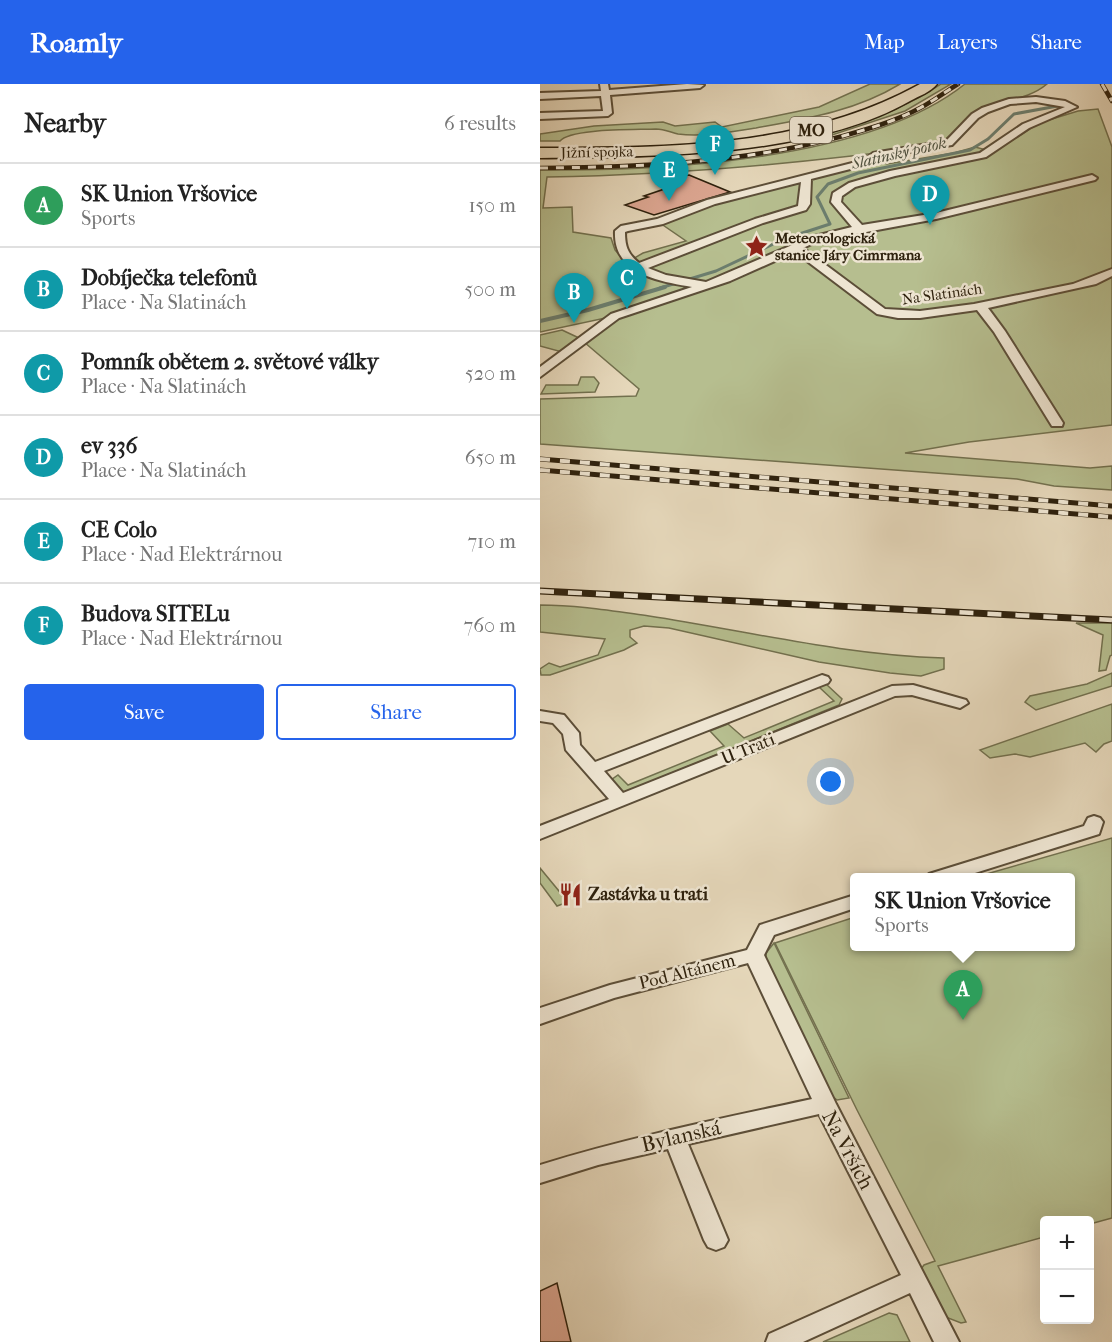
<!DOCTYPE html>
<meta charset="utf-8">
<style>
body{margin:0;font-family:"IM FELL French Canon",serif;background:#f2f2f2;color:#222}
.controls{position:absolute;right:18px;bottom:18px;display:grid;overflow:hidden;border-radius:6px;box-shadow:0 6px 24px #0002}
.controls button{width:54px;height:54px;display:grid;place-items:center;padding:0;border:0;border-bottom:2px solid #e0e0e0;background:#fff;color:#222;font:30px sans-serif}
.you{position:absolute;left:291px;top:698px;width:21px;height:21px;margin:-15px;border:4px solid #fff;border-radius:50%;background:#1a73e8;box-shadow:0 0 0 9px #1a73e833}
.badge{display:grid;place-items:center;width:39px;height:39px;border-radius:50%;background:#2563eb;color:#fff;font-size:20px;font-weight:700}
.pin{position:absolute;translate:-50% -50px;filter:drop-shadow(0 2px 3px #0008)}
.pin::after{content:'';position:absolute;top:32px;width:21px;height:18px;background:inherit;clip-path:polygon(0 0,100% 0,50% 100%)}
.popup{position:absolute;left:310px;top:789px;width:225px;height:78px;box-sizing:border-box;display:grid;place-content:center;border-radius:6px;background:#fff;filter:drop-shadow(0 2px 4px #0005);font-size:20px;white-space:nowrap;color:#767676}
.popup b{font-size:22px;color:#222}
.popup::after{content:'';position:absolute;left:50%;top:100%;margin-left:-12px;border:12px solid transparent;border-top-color:#fff}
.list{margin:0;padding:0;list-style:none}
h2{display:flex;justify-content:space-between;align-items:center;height:78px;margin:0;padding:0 24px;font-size:26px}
h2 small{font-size:20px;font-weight:400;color:#767676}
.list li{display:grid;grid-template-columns:39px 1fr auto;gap:18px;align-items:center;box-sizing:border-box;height:84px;padding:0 24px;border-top:2px solid #e0e0e0}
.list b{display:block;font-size:22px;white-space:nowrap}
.list p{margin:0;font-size:20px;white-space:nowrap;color:#767676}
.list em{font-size:20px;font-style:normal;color:#767676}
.actions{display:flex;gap:12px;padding:18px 24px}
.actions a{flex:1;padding:14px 0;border:2px solid #2563eb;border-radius:6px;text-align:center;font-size:21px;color:#2563eb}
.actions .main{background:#2563eb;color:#fff}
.map{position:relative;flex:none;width:572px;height:1258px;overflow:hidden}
header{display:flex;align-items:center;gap:36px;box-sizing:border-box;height:84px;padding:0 30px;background:#2563eb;color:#fff}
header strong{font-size:28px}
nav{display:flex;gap:33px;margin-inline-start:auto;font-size:21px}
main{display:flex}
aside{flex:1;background:#fff}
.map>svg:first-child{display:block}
</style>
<header>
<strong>Roamly</strong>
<nav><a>Map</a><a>Layers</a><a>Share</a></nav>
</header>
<main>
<aside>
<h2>Nearby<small>6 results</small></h2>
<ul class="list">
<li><span class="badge" style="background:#2e9e5b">A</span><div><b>SK Union Vršovice</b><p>Sports</p></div><em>150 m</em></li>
<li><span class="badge" style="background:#0f9aa8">B</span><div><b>Dobíječka telefonů</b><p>Place · Na Slatinách</p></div><em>500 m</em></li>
<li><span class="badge" style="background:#0f9aa8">C</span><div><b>Pomník obětem 2. světové války</b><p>Place · Na Slatinách</p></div><em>520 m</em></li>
<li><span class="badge" style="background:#0f9aa8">D</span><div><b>ev 336</b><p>Place · Na Slatinách</p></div><em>650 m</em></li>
<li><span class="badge" style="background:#0f9aa8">E</span><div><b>CE Colo</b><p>Place · Nad Elektrárnou</p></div><em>710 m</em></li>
<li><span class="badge" style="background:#0f9aa8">F</span><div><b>Budova SITELu</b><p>Place · Nad Elektrárnou</p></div><em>760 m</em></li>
</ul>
<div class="actions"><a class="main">Save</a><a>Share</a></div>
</aside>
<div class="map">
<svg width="572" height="1258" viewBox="0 0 572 1258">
<rect width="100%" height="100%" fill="#e5d7ba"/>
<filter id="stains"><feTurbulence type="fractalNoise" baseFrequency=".00333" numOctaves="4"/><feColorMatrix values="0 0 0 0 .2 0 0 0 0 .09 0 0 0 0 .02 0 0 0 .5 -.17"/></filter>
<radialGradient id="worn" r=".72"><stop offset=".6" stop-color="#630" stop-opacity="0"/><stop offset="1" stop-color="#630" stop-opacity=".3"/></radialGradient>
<g fill="#b6be8f" stroke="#72704e" stroke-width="1.5">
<path d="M330,0H360C316,27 265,35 216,44C191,48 163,53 138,50C130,48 124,45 116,45C97,46 30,44 20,57H0V50L54,42L123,38L135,42L175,38L182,43L279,23Z"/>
<path d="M401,0H411L365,27L292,51V48C330,37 368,23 401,0Z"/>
<path d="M425,0H507C487,17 459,16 437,28C419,39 413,55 392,62C265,79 136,91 7,93L3,124L32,123L33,148L71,154L75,166L86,179L103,169L146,157L117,137L170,117L334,75L347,80L414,69L435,63L454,68L499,39L538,27L558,25L572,63V341L429,358L365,369L550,384L572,382V406L514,402L477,395L0,360V315L96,312L99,305L44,258L70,233L0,248V86C120,87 329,77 425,0Z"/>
<path d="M22,246L39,254L22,268L0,262V251Z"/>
<path d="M41,293H54L59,299L55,308L1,310L6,301H38Z"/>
<path d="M0,521C37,521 73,527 109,532C207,547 304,571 404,574V585L381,592L350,589L279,578L129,544L104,542L90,546V553L97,559L84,566L10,591H1L0,585L9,579L20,583L58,571L65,555L0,548Z"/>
<path d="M536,539H572V571L570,572L566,586L559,587L563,551Z"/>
<path d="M572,589V602L496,626L485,618L490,612L547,600Z"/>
<path d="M286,600L302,615L299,621L85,708H81L71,696L78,691L88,701L184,662L170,647L188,640L204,654L294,617L279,603Z"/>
<path d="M572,620V657L564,660L556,668L545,659L490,673L475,670L450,674L440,666Z"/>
<path d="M572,754V1134L550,1140V1136H505L504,1153L398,1182L426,1238L421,1239L403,1232L381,1185L384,1181L395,1177L317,1026L235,859L315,833V862H531V794L436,793Z"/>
<path d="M0,784L28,818L17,822L0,799Z"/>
<path d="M234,859L309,1014L297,1016L292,1012L226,877V869Z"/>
<path d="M349,1229L357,1231L370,1258H283Z"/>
</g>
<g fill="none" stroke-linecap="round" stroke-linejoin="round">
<path stroke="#6c7d6d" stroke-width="3" d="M120,204L176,187L244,155L290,140L277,113L288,100L318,89L430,66L448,55L474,30L523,21"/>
<path stroke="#6c7d6d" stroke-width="4" d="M0,237L48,226L125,203"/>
</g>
<g fill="#dca691" stroke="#2e210d" stroke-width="1.5">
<path d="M149,91L190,108L114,131L85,121L108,113L104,112L142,99L138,93Z"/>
<path d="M17,1199L31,1258H0V1207Z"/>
</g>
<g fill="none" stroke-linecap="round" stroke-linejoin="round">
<defs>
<g id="minor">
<path d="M60,0H68L69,6L147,0L164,1L160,4L70,11L72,29L68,32L0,35V29L63,27L61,12L0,15V9L61,7Z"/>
<path d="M496,13L525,17L537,23L489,44L446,73L355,92L315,103L302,112L301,118L322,141L396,129L552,91L557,94L555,96L396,135L278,157L263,164L345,225L380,227L434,220L533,200L572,185V192L556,200L448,224L465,247L523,339L522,342H512L454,248L437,226L380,234H358L337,230L255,168L190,197L79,234L0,293V283L71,230L152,203C118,197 73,190 75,147L81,142L117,135L167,116L324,76L333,69L406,57L432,30L442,24L469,15ZM496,18L525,23L483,40L440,69L350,87L309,99L293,109L291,118L312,143L271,153L166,198L126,191L108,184L223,139L266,126L270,120L271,95L330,80L339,73L412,61L438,34L448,28L470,20ZM261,98L258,122L215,135L99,179C88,170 85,163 85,148L88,147L123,140L175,120Z"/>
<path d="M282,591L288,593L290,596L288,599L64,687L83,709L352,602L373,601L426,616L428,619L420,624L372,611L355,612L0,755V742L69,715L26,666L23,650L13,639L0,637V627L24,631L39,649L40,661L55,678Z"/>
<path d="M554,732L560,734L563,738L559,750L419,794H387L389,790L544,742L548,734Z"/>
<path d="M315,811V824L234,851L224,871L296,1020L419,1258H394L370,1209L263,1258H226L229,1250L361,1191L279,1030L148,1060L188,1156L184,1163L176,1166L168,1163L164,1156L128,1065L58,1081L0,1099V1081C90,1053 180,1035 272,1015L208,879L74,914L0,940V924L70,901L207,866L220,841Z"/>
</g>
<path id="trunk" d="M380,0H397C391,8 379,12 370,17C273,73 111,73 0,74V64C128,64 265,64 380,0Z"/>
</defs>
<use href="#minor" stroke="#5c4e38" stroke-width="4"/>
<use href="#trunk" stroke="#2e210d" stroke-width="3"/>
<use href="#minor" fill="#eee5d2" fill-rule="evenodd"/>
<use href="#trunk" fill="#e5d7ba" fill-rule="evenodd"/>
<defs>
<g id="rail-far2">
<path d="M562,0L572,17"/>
<path d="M0,84C101,83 204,79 303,52C328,45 356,37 380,24C393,17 405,8 418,0"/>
</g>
<g id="rail-far1">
<path d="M0,375L572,422"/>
<path d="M0,386L572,433"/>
</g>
<path id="rail" d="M0,507L572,536"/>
</defs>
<use href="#rail-far2" stroke="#2e210d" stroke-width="4.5"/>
<use href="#rail-far1" stroke="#2e210d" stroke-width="5"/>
<use href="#rail" stroke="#2e210d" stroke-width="7"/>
<use href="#rail-far2" stroke="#eee5d2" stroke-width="3" stroke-dasharray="8" stroke-linecap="butt"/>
<use href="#rail-far1" stroke="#eee5d2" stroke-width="4" stroke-dasharray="10" stroke-linecap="butt"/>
<use href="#rail" stroke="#eee5d2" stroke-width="4.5" stroke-dasharray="14" stroke-linecap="butt"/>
</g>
<defs>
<symbol id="sight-bare" viewBox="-9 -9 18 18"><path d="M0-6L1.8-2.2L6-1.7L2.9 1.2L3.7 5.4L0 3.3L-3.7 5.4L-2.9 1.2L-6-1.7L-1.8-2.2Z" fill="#8f2418" stroke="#eee5d2" stroke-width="2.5" paint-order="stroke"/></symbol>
<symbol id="restaurant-bare" viewBox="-9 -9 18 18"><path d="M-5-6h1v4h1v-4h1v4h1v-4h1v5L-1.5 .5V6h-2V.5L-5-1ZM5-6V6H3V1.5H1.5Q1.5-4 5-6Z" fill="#8f2418" stroke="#eee5d2" stroke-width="2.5" paint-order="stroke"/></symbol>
</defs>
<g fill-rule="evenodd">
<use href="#sight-bare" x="200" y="146" width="33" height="33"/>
<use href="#restaurant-bare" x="14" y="794" width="33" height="33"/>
</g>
<g text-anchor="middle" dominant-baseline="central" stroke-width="5" stroke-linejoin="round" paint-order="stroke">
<g font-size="15" fill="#2e210d" stroke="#eee5d2">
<text transform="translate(57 68) rotate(-1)">Jižní spojka</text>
<text transform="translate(402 210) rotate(-8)">Na Slatinách</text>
</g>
<g font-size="15" font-weight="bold" fill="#2e210d" stroke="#eee5d2" text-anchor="start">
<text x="235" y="154">Meteorologická<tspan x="235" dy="17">stanice Járy Cimrmana</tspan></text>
</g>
<rect fill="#eee5d2" stroke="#685c48" stroke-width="1.5" x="250" y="33" width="42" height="26" rx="4.5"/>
<g font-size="16" font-weight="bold" fill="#2e210d">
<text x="271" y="46">MO</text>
</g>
<g font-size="16" font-style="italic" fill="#4d4f3d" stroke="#eee5d2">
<text transform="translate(359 69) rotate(-13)">Slatinský potok</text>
</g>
<g font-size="18" fill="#2e210d" stroke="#eee5d2">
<text transform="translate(208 665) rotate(-22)">U Trati</text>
<text transform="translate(147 888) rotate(-14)">Pod Altánem</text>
</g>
<g font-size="18" font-weight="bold" fill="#2e210d" stroke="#eee5d2" text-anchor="start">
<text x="48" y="810">Zastávka u trati</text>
</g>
<g font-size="21" fill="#2e210d" stroke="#eee5d2">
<text transform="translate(141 1052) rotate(-13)">Bylanská</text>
<text transform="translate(308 1066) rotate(62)">Na Vrších</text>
</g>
</g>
<rect width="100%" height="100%" filter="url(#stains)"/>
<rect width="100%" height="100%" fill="url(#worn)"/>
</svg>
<div class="controls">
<button>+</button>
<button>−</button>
</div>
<div class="you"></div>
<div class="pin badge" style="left:423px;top:936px;background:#2e9e5b">A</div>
<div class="popup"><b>SK Union Vršovice</b>Sports</div>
<div class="pin badge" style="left:34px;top:239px;background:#0f9aa8">B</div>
<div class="pin badge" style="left:87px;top:225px;background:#0f9aa8">C</div>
<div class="pin badge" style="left:390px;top:141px;background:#0f9aa8">D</div>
<div class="pin badge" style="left:129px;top:117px;background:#0f9aa8">E</div>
<div class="pin badge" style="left:175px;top:91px;background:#0f9aa8">F</div>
</div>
</main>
